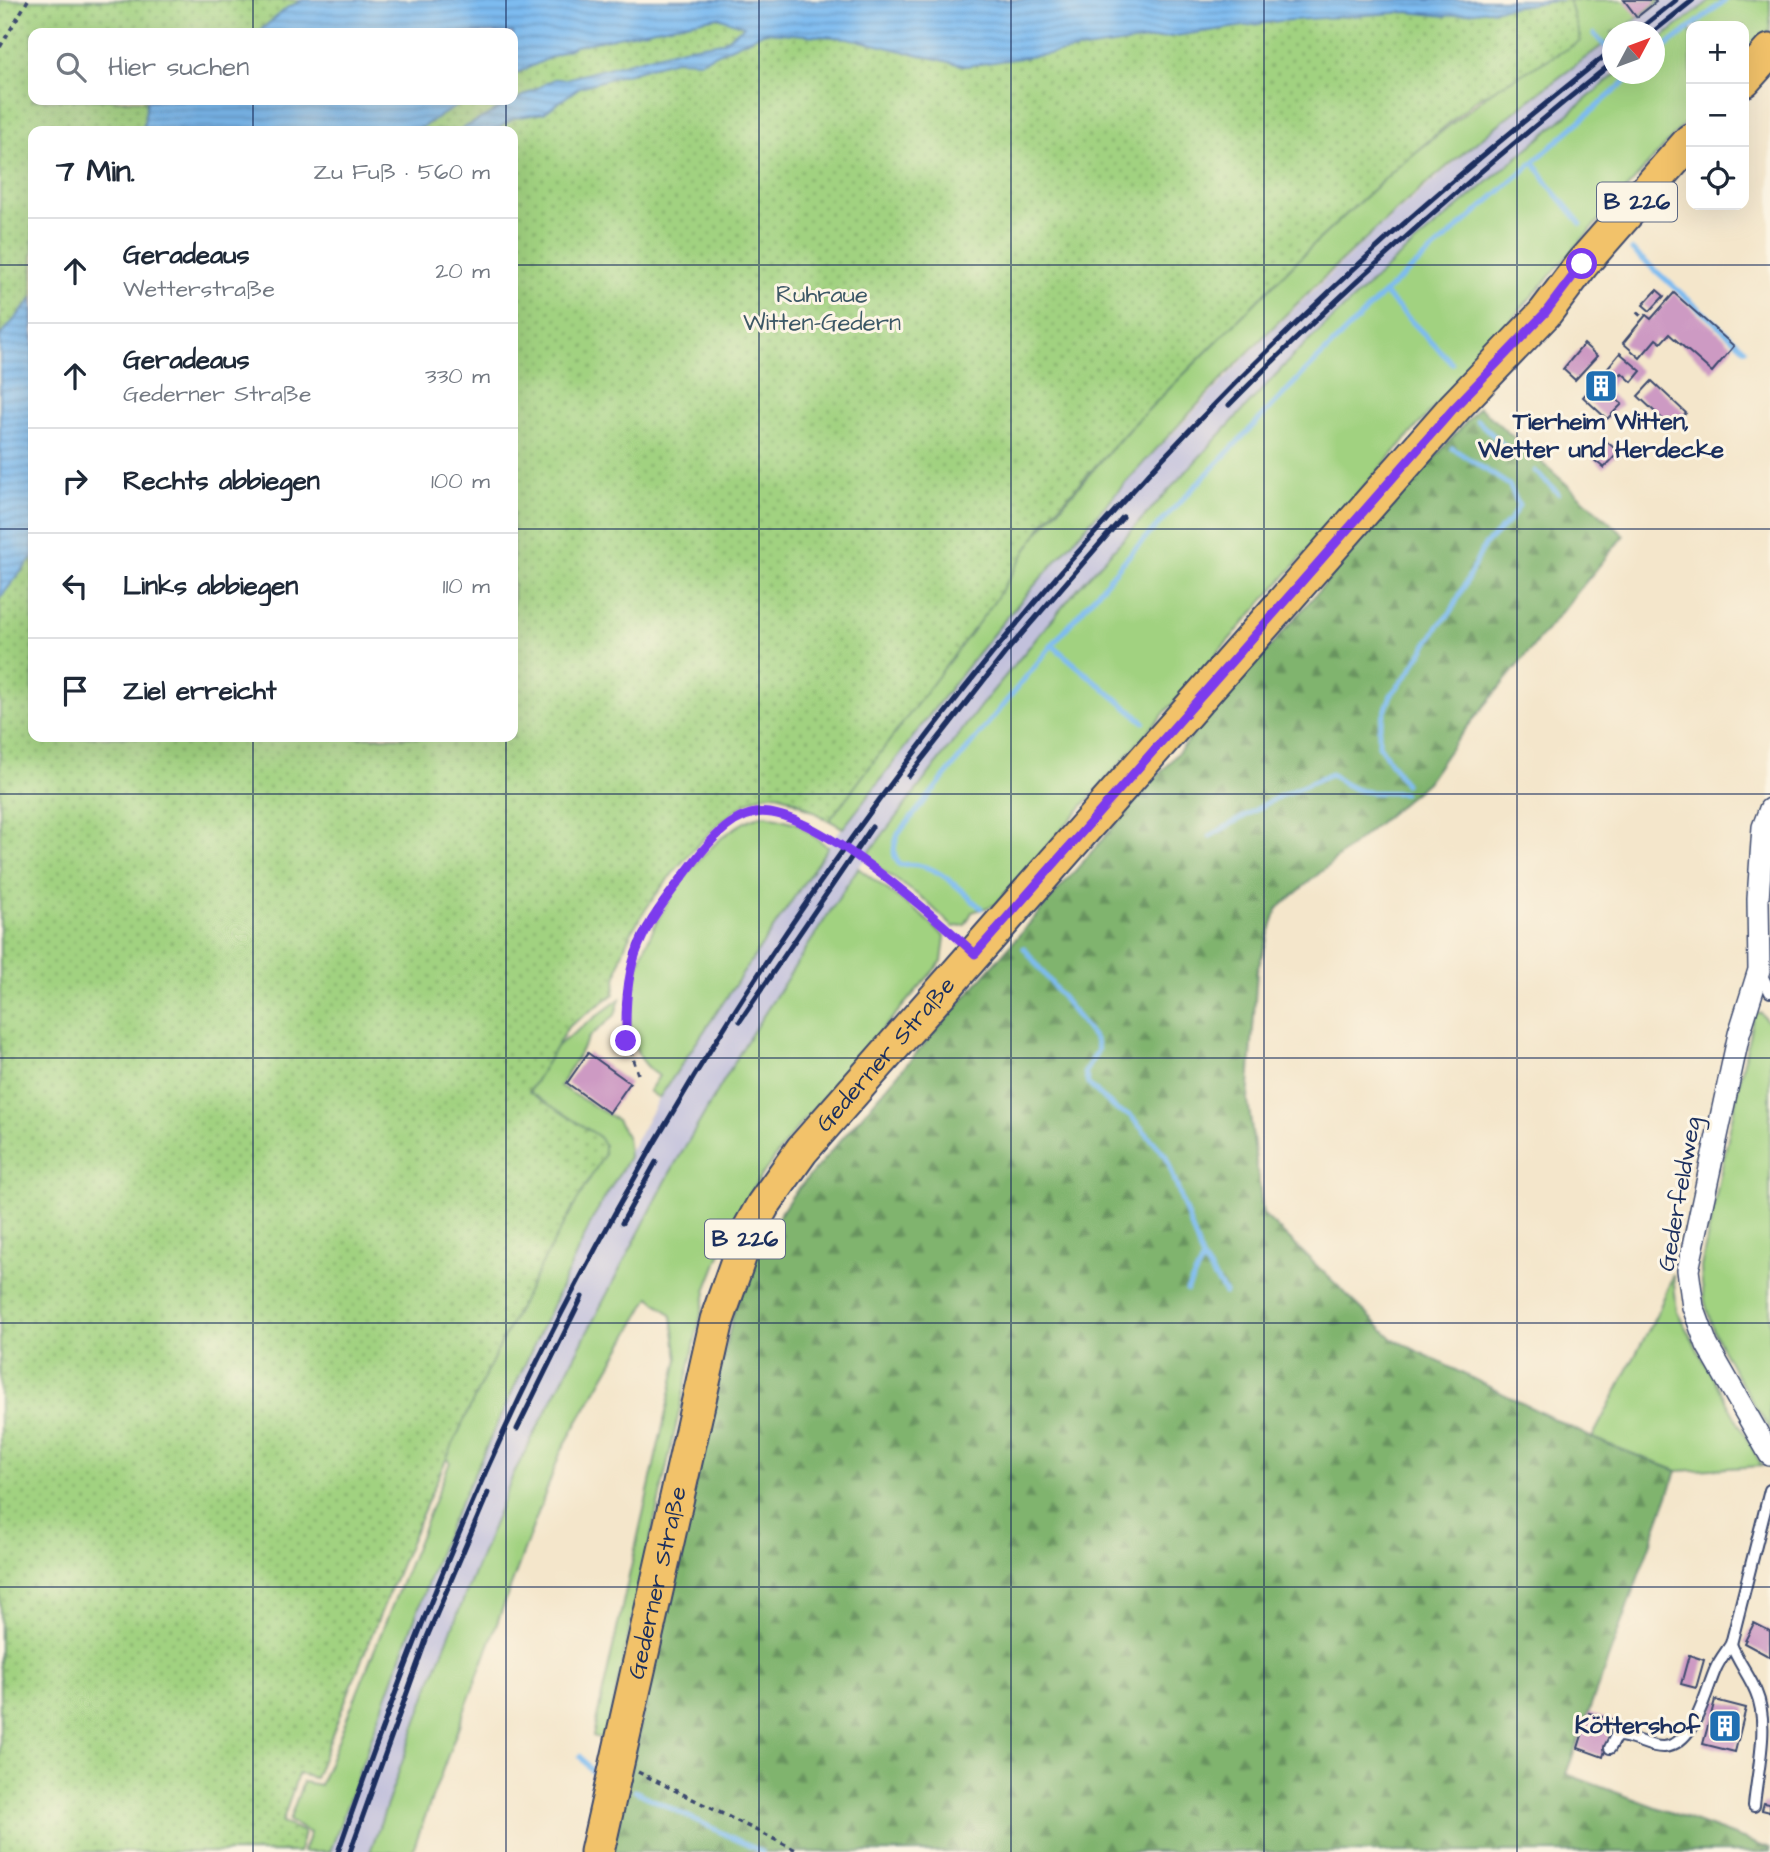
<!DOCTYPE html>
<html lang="de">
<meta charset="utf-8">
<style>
body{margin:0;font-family:"Architects Daughter",sans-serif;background:#f2f2f3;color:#1f2937}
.controls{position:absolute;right:21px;top:21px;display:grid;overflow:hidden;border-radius:14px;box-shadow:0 7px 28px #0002}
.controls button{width:63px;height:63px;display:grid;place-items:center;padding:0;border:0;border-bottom:2px solid #e0e1e3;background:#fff;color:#1f2937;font:35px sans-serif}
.compass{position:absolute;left:1602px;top:21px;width:63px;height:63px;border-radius:50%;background:#fff;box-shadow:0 7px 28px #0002;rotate:49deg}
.stop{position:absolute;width:21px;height:21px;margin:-16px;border:5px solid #7c3aed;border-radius:50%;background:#fff}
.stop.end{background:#7c3aed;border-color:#fff;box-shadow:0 2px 7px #0008}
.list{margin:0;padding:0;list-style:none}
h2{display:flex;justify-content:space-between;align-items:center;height:91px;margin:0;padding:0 28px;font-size:30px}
h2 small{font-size:23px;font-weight:400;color:#747a83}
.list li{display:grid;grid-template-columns:46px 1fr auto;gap:21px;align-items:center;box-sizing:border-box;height:105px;padding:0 28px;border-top:2px solid #e0e1e3}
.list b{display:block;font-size:26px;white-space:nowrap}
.list p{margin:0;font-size:23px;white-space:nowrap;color:#747a83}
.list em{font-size:23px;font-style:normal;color:#747a83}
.icon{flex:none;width:38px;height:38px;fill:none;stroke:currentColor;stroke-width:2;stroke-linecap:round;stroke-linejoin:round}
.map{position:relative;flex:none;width:1770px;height:1852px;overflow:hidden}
.search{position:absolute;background:#fff;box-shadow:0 7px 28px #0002;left:28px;top:28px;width:490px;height:77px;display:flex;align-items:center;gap:18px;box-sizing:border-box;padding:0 24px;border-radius:14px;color:#747a83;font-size:26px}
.panel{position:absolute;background:#fff;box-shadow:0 7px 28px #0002;left:28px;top:126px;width:490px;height:616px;border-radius:14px}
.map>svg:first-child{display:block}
</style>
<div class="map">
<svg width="1770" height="1852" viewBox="0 0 1770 1852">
<defs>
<pattern id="forest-firs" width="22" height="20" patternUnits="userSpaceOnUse" patternTransform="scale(1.75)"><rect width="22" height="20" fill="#80b46e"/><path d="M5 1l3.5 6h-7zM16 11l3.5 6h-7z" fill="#68935e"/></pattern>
<pattern id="park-dots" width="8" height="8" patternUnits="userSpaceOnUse" patternTransform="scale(1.75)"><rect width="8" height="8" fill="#a1d280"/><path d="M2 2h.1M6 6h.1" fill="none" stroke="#82ab6c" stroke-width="1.8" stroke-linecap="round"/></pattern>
<pattern id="water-rules" width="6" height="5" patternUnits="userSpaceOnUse" patternTransform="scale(1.75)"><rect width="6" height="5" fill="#7dbbf0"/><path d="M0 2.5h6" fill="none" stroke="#6698c6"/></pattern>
</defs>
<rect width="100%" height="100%" fill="#fcf5e5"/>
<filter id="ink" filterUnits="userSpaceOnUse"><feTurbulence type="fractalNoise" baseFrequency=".0143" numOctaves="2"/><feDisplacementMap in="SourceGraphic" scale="14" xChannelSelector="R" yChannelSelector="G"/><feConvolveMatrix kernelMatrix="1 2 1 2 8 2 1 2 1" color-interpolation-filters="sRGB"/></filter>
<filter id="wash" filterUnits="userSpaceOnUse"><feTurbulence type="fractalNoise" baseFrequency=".00686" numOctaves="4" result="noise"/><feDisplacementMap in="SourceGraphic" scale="28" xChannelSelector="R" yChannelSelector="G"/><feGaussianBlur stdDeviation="1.57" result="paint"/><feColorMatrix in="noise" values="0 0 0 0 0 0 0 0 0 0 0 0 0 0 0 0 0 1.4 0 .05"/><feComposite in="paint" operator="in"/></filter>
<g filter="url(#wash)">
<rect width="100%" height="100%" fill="#f4e6cb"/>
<g fill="#c2c1dc">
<path d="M1662,0H1711L1655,43L1654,32H1620Z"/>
<path d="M1612,38V74H1616L1394,261L1296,353L1077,588L982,704L865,858L745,1044L671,1171L513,1475L433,1676L370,1852H330L444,1538L594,1216L659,1098L827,847L1012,611L1133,475L1266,336L1371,235L1488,133Z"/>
</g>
<g fill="#a1d280" stroke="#5e806f" stroke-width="2">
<path d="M1562,0H1662L1620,31L1612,32V38C1571,69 1529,99 1489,132C1315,272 1160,440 1014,609C954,679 900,756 843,828L784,796L851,746L1129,429L1314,244L1394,170L1562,35L494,131Z"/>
<path d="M1711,0H1770V29L1744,57V26H1691V116L995,905L972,912L965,925L953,927L925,900L865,858L982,704L1078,588L1296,353L1394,261L1616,74H1654L1655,43Z"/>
<path d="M766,815L796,823L828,847L659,1098L649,1091L659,1076C575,1022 692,825 766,815Z"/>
<path d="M858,868L920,914L945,937L942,961L800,1124L761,1176L733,1222L707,1288L605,1740L593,1736L678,1359L672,1316L650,1297L561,1451L412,1852H370L433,1676L513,1475L671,1171L745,1044Z"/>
<path d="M620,999L615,1015L589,1037L560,1086L617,1120L627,1136L629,1157L594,1216L444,1538L330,1852H303L310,1833L289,1821L303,1782L320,1785L450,1462L434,1443L424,1277L554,1048Z"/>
<path d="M1754,1013H1761L1770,1025V1430C1739,1379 1701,1329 1701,1267Z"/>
<path d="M1673,1275L1677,1312L1762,1466L1677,1471L1592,1438L1657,1314Z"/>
</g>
<path fill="url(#forest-firs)" stroke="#4e7266" stroke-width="2" d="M1479,407L1624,535L1455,742L1427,782L1277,909L1257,971L1248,1101L1263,1214L1393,1339L1592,1438L1677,1471L1566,1774L1770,1849V1852H612L734,1310L756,1251L792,1196Z"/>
<path fill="url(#park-dots)" stroke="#5e806f" stroke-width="2" fill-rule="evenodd" d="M0,0H1569L1581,41L1477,99L1394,170L1314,244L1129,429L1043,524L994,602L829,821C813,812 790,793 771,794C728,796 639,908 625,946C619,961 616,978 614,994L568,1027L529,1092L597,1135L604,1144V1155C485,1351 398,1564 315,1778L298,1774L282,1823L304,1832L299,1852H0ZM33,33H513V100H33ZM33,131H513V737H33Z"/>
<g fill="url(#water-rules)" stroke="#4c75a7" stroke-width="2">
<path d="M303,0H1562L1446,16L1408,12L1279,21L966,66L848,38L765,32L701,61L675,60L580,87L544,113L514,118L494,131H458L554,79H566L683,48L723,42L744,26L718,17L660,28L575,46L513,75V33H257L288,7Z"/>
<path d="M147,100H467L415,131H143Z"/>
<path d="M33,298V557L0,598V336Z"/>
</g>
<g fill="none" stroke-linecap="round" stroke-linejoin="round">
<g stroke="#7dbbf0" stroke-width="5">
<path d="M1692,26L1726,0"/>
<path d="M1594,34L1605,46"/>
<path d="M1654,56L1691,27"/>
<path d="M1534,162L1548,184L1581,224"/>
<path d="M1632,250L1745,349"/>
<path d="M1384,293L1452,363"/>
<path d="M1477,420L1516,457"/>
<path d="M1535,471L1558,493"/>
<path d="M1052,645L1144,722"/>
<path d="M1405,784L1379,745V729L1391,695L1408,674L1439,625L1451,612L1484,546L1510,520L1519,506L1509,485L1452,448"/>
<path d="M1210,836L1278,797L1331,774C1360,798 1370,791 1404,793"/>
<path d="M981,908C957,887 934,859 900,865C891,854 894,847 898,834L1052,645L1132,552L1302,375L1384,293L1627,80L1625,74"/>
<path d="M1024,948L1096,1041L1098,1050L1085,1072L1088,1084L1118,1111L1130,1115L1166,1156L1203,1260L1225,1293"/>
<path d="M1187,1290L1203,1260"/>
<path d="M580,1756L597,1778"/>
<path d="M635,1791L762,1852"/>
</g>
</g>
<g id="blocks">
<g fill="#cd9ac3">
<path d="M1624,0H1654L1656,2L1637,17Z"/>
<path d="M1657,290L1664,296L1650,311L1643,305Z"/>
<path d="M1674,293L1734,346L1712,372L1669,334L1661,343L1656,339L1640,358L1623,343L1646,315L1651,319Z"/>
<path d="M1584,344L1597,356L1575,380L1563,369Z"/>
<path d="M1620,353L1641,371L1632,382L1622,373L1606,391L1622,404L1607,419L1583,397Z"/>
<path d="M1652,381L1686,413L1672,428L1638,396Z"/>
<path d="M1607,442L1619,452L1604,468L1593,459Z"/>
<path d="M588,1053L630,1083L609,1113L567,1083Z"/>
<path d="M1754,1623L1770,1631V1657L1744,1643Z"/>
<path d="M1689,1655L1704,1660L1696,1688L1681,1684Z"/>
<path d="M1715,1700L1746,1708L1735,1752L1703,1744Z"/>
<path d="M1589,1713L1614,1720L1603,1757L1578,1748Z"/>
<path d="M1764,1803L1770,1804V1812L1762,1810Z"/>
</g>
</g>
</g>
<g filter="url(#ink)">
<use href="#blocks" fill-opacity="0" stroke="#3c4a6e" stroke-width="2"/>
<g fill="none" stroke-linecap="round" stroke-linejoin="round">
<defs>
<g id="service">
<path d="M1761,973L1770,992"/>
<path d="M1731,1644C1738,1662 1749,1675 1756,1692C1770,1724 1757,1772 1754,1806"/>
<path d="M1610,1748L1616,1736C1632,1735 1648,1748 1664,1747C1696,1743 1705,1692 1716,1668C1720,1659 1726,1652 1731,1644L1770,1490"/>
</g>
<path id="minor" d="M1770,809L1763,827L1758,899L1759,970L1739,1034L1688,1270L1693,1307L1707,1345L1770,1455"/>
<g id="primary">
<path d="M1744,80L1770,51"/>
<path id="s1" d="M597,1852L717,1320L748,1232L763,1205L802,1150L1455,407L1545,313L1582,264L1691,140"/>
</g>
</defs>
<use href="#service" stroke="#3c4a6e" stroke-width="14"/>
<use href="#minor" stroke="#3c4a6e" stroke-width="24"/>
<use href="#primary" stroke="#3c4a6e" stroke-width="37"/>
<g stroke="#3c4a6e" stroke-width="3.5" stroke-dasharray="5 5" stroke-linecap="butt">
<path d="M0,47L28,0"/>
<path d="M1637,312L1643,318"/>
<path d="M638,1074C629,1047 621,1019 626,990C629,976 631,957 637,944C651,911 707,838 737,820C747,813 760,812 773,813C813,815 924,908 956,937"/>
<path d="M638,1772L800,1852"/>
</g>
<use href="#service" stroke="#fff" stroke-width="10"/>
<use href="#minor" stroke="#fff" stroke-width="21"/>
<use href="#primary" stroke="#f2c26a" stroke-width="33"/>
<g stroke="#1b2f5e" stroke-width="5">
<path d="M1636,32L1676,0"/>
<path d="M1653,32L1693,0"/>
<path d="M1229,405C1349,283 1479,170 1612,63"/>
<path d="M909,776L1006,652L1123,517"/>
<path d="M740,1021L872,827"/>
<path d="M622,1223L656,1162"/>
<path d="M517,1429L582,1297"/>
<path d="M338,1852C396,1685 459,1521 537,1362C735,962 1004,597 1330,291C1420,206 1516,127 1612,50"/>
<path d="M350,1852L427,1637L488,1493"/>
</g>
</g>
</g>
<g fill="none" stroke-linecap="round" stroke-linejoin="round" filter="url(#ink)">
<path stroke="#7c3aed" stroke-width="9" d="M626,1041C625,964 634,940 681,879C699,855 723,819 755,813C809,803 935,917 975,954L1455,407L1545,313L1582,264"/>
</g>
<path fill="none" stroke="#1b2f5e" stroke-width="2" stroke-opacity="0.55" d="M253,0V33M506,0V33M759,0V1852M1011,0V1852M1264,0V1852M1517,0V1852M253,100V131M506,100V131M0,265H33M513,265H1770M0,529H33M513,529H1770M253,737V1852M506,737V1852M0,794H1770M0,1058H1770M0,1323H1770M0,1587H1770"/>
<defs>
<symbol id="building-square" viewBox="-11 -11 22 22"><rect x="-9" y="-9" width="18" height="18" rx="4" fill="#1f6fb2" stroke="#fcf5e5"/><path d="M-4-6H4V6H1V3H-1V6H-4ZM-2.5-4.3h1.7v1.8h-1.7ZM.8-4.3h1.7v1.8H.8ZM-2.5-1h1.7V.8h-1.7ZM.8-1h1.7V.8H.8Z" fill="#fff"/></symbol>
</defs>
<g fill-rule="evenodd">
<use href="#building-square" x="1582" y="367" width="38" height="38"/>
<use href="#building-square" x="1706" y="1707" width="38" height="38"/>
</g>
<g text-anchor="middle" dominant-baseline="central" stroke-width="6" stroke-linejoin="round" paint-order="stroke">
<g fill="#fcf5e5" stroke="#5e6a86" stroke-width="2">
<rect x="1597" y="182.5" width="80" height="39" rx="5"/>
<rect x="705" y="1219.5" width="80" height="39" rx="5"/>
</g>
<g font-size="23" font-weight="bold" fill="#1b2f5e">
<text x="1637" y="202">B 226</text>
<text x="745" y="1239">B 226</text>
</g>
<g font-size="24" fill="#3c5866" stroke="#fcf5e5">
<text x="822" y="295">Ruhraue<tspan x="822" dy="28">Witten-Gedern</tspan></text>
</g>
<g font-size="24" font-weight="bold" fill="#1b2f5e" stroke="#fcf5e5">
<text x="1601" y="422">Tierheim Witten,<tspan x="1601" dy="28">Wetter und Herdecke</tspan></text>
<text x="1700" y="1726" text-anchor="end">Köttershof</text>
</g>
<g font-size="24" fill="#1b2f5e" stroke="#fcf5e5">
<text stroke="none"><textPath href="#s1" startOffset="864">Gederner Straße</textPath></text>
<text transform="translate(1680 1194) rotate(-80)">Gederfeldweg</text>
<text stroke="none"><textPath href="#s1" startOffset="276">Gederner Straße</textPath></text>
</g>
</g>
</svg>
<div class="controls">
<button>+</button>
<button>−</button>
<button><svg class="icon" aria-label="locate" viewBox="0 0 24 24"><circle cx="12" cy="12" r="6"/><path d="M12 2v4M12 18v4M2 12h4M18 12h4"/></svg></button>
</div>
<svg class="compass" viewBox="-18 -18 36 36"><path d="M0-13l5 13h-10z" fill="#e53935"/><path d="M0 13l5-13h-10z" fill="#747a83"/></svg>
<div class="stop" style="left:1582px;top:264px"></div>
<div class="stop end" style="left:626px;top:1041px"></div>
<div class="search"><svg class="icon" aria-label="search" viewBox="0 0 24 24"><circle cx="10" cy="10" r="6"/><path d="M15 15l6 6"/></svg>Hier suchen</div>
<section class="panel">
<h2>7 Min.<small>Zu Fuß · 560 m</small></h2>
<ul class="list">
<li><svg class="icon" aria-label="ahead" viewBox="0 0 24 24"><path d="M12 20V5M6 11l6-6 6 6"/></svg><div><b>Geradeaus</b><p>Wetterstraße</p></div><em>20 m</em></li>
<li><svg class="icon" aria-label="ahead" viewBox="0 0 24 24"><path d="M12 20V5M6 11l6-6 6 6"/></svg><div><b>Geradeaus</b><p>Gederner Straße</p></div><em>330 m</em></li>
<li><svg class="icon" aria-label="right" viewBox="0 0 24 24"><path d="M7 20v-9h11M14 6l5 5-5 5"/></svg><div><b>Rechts abbiegen</b></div><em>100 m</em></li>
<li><svg class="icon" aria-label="left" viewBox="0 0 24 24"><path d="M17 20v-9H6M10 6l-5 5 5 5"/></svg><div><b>Links abbiegen</b></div><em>110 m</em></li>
<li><svg class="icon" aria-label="arrive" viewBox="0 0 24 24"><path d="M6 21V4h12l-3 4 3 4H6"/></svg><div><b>Ziel erreicht</b></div></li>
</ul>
</section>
</div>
